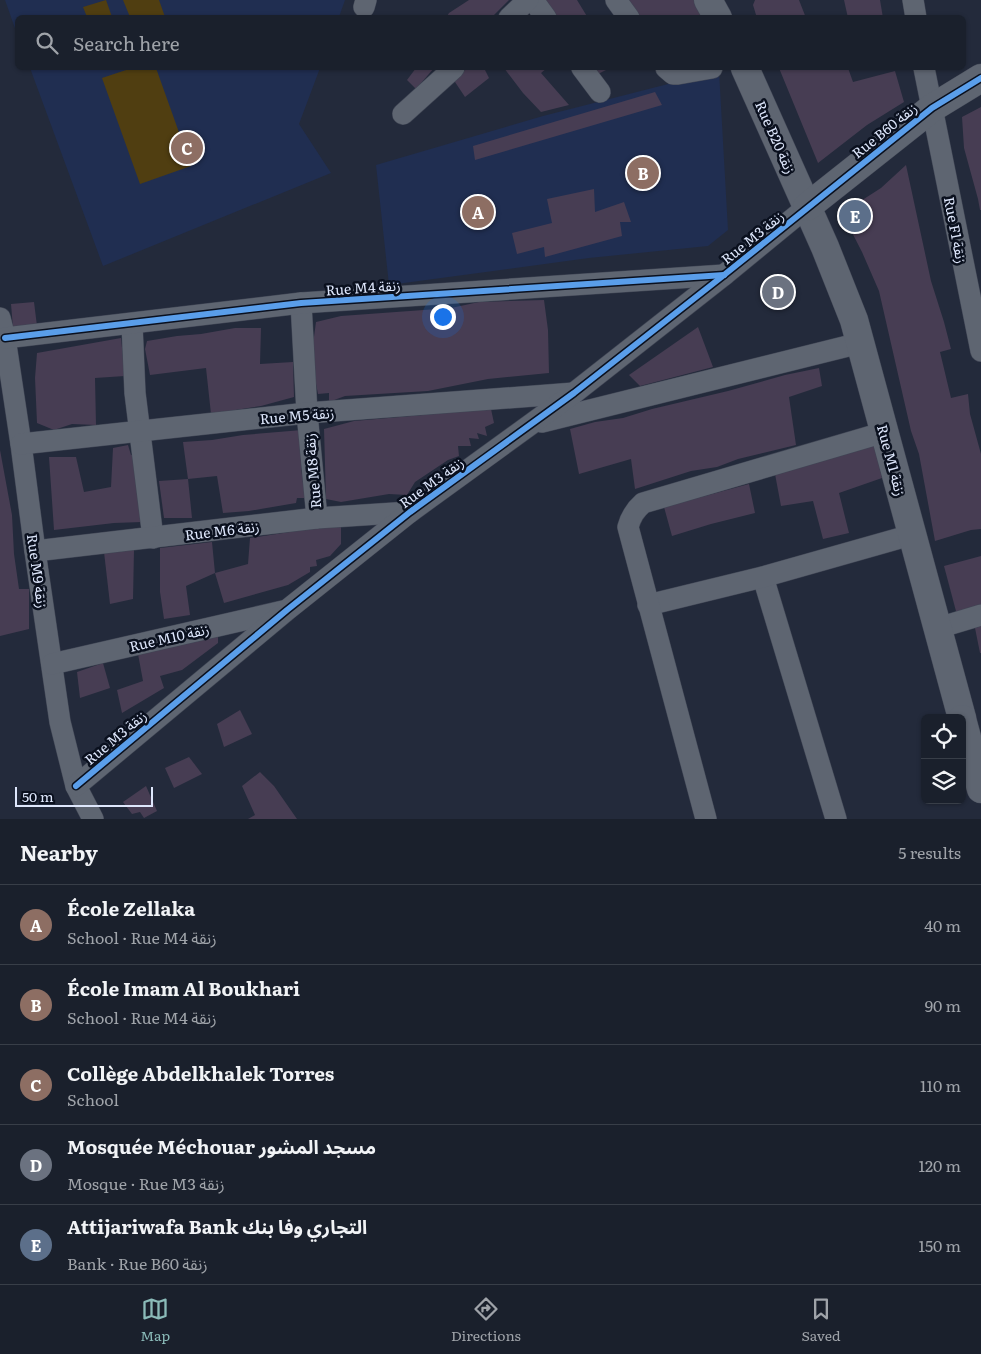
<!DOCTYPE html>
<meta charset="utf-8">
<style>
body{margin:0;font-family:Literata,"Noto Sans Arabic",serif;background:#232834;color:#f1f3f6}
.controls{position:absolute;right:15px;bottom:15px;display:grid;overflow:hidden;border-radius:8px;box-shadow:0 1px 4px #0004}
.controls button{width:45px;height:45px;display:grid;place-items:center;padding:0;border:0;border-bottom:1px solid #383e48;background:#1a202c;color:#f1f3f6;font:25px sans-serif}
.scale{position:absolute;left:15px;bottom:12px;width:138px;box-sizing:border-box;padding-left:5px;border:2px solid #dee7fc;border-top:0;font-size:14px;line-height:18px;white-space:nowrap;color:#dee7fc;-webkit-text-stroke:4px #0a101e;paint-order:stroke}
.you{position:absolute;left:442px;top:316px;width:18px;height:18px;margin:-12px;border:4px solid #fff;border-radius:50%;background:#1a73e8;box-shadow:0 0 0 8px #1a73e833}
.badge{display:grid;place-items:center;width:32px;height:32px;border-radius:50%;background:#8bbbb9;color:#fff;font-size:16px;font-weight:700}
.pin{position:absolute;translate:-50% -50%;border:2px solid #fff;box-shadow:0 1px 5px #0006}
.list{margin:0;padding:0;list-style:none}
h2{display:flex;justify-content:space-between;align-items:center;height:65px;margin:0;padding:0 20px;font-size:21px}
h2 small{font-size:16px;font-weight:400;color:#9fa3a9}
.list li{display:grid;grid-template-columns:32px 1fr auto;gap:15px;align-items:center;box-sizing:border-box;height:80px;padding:0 20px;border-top:1px solid #383e48}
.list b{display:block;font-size:19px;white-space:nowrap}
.list p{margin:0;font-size:16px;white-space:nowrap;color:#9fa3a9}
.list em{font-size:16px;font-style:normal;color:#9fa3a9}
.icon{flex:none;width:28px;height:28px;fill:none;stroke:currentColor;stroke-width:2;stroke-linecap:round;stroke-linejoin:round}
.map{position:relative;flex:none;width:981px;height:819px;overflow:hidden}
.search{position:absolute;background:#1a202c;box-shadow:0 1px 4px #0004;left:15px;right:15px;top:15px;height:55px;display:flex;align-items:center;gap:12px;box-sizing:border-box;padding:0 18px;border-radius:8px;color:#9fa3a9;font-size:19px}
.sheet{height:465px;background:#1a202c}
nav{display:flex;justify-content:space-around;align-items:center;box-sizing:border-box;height:70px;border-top:1px solid #383e48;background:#1a202c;font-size:14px;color:#9fa3a9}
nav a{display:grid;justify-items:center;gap:2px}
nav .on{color:#8bbbb9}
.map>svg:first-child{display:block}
</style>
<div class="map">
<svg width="981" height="819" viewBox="0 0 981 819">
<rect width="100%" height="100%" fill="#232a3b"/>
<g fill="#202e51">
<path d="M5,0H345L339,17L18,18L17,34Z"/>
<path d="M30,68H320L299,124L331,173L103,266Z"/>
<path d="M719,71L728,230L708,246L589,258L389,285L376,165L543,116Z"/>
</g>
<g fill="#503e11">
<path d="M106,0L112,17H87L83,7Z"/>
<path d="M123,0H159L165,17H130Z"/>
<path d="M132,68H156L191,166L140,184L102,78Z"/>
</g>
<g fill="#473d53">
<path d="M469,0H509L491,18H446L449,13Z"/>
<path d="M538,0H577L588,18H552Z"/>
<path d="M624,0H697L705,18H636Z"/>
<path d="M755,0H799L806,18H757L753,5Z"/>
<path d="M844,0H880L883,18H848Z"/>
<path d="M416,68H434L416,89L407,80Z"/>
<path d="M468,68H484L489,78L465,97L453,79Z"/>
<path d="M504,68H547L541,73L569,105L541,112L523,93Z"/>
<path d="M588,68H610L594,76Z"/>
<path d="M779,68H848L853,82L895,71L904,102L867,125L818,163Z"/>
<path d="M655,92L662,105L475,160L473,146Z"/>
<path d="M981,107V210H980L978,199L964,148L962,117Z"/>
<path d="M906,165L931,281L944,322L951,349L940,352L951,398L968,394L970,414L981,454V529L971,530L935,541L919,454L911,431L879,291L862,252L842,213L881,188Z"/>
<path d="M594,189L595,212L624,202L631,222H620L622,236L545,257L544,247L517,254L512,233L552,223L547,199Z"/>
<path d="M544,300L548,330L549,373L488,379L428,391L345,396L329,402V393L318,394L311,359L316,322L341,316L451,308L479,302Z"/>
<path d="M34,302L37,326L13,328L11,304Z"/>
<path d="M698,327L713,367L640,386L629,375Z"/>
<path d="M235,328H261L260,364L293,362L294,397L261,406L211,414L206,368L150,375L145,349L147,341L177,336L201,334Z"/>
<path d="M121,338L125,376L95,378L96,425L72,424L54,430L37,423L35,378L37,353Z"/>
<path d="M819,368L822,386L789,397L796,445L738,459L717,467L691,471L635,489L631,459L579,474L570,429L595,422L623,418L652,409L728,391L785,375Z"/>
<path d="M491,409L494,423L485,427L487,436L477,433L479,439L469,438L471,446H458L459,456L448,460L415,482L407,495L389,494L341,502L326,499L324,429L354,421Z"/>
<path d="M302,430L301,467L305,498H297L296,503L249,511L223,513L217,476L188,479L183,442L212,440L243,435Z"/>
<path d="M128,445L131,455H138L142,522L114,523L54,530L49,457H76L84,492L111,487L113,448Z"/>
<path d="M875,445L882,478L839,493L849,533L823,539L813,501L781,506L775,474Z"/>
<path d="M0,450L12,515L14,554L19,589H29V629L0,636Z"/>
<path d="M188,479L192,518H164L159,481Z"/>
<path d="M749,484L755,513L711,524L672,536L664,507Z"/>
<path d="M341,524V544L330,556L316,560L317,566L310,567V572L288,585L224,603L215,573L248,564L250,538Z"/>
<path d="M212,542L215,573L186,586L190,615L164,619L160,592V548Z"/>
<path d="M134,550L133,599L110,604L104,552Z"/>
<path d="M981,556V608L957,615L944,566Z"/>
<path d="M981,626V653H980L975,628Z"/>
<path d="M218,631V643L182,670L160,676L164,688L122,713L117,690L143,681L138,654Z"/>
<path d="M103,663L110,688L80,698L77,672Z"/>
<path d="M240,710L252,734L224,747L217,724Z"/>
<path d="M189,757L202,774L174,788L165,768Z"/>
<path d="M260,772L274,786L297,819H248L255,815L242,786Z"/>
<path d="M146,786L157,811L144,818L140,812L132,814L123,802Z"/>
</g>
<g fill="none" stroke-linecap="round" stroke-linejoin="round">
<defs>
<g id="street">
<path d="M533,0L546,18"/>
<path d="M616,0L629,18"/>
<path d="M913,0L916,18"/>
<path d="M364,7L366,0"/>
<path d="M509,18L528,0"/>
<path d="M582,68L600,92"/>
<path d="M666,68L673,74H678L712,68"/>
<path d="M924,68L981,351"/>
<path d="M403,114L454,68"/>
<path d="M301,303L307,413L317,518"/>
<path d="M0,318L5,338L21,444L35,551L60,722L76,786L93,819"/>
<path d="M132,324L135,393L153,538"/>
<path d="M5,338L301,303L724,275"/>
<path d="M542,422L860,343"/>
<path d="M21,444L307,413L574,393"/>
<path d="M35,551L317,518L410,512"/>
<path d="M763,577L836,819"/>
<path d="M648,605L763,577L911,535"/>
<path d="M938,628L981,615"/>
<path d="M52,664L283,611"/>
<path d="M76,786L287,610L410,512L574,393L724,275L807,207"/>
<path d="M706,819L628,527C631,516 635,510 643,503L885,432"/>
</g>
<g id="secondary">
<path d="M708,0L718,18"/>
<path d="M745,68L825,247L854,320L962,718"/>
<path d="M807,207L932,108L981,78"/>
<path d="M962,719L981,789"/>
</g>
</defs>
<use href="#street" stroke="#404655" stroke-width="22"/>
<use href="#secondary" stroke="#404655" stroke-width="29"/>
<use href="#street" stroke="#5e6571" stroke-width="21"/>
<use href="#secondary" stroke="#5e6571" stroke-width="28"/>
<defs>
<g id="cycleway">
<path d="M5,338L301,303L724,275"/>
<path d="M76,786L287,610L410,512L574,393L724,275L932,108L981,78"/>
</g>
</defs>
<use href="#cycleway" stroke="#0a101e" stroke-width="9"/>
<use href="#cycleway" stroke="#5a9eea" stroke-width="6"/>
</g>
<g text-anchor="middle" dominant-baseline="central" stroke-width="5" stroke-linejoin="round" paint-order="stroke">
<g font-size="14" fill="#dee7fc" stroke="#0a101e">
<text transform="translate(884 130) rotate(-39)">Rue B60 زنقة</text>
<text transform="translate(776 137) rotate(66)">Rue B20 زنقة</text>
<text transform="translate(956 230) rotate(79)">Rue F1 زنقة</text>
<text transform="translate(752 237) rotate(-39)">Rue M3 زنقة</text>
<text transform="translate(363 287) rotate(-4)">Rue M4 زنقة</text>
<text transform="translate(297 415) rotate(-5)">Rue M5 زنقة</text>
<text transform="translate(892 460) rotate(75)">Rue M1 زنقة</text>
<text transform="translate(312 471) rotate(-95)">Rue M8 زنقة</text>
<text transform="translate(431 482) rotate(-36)">Rue M3 زنقة</text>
<text transform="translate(222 530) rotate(-7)">Rue M6 زنقة</text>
<text transform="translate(38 571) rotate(82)">Rue M9 زنقة</text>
<text transform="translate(169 637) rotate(-13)">Rue M10 زنقة</text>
<text transform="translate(115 737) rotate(-40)">Rue M3 زنقة</text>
</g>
</g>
</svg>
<div class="controls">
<button><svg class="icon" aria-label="locate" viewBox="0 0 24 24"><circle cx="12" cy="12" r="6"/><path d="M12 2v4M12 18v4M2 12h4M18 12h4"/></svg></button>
<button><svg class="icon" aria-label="layers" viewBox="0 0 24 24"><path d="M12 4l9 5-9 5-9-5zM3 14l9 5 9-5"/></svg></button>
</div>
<div class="scale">50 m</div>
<div class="you"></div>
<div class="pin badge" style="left:478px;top:212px;background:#8d6e63">A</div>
<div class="pin badge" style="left:643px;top:173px;background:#8d6e63">B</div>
<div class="pin badge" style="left:187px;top:148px;background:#8d6e63">C</div>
<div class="pin badge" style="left:778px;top:292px;background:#6b7280">D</div>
<div class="pin badge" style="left:855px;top:216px;background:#5c6f8a">E</div>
<div class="search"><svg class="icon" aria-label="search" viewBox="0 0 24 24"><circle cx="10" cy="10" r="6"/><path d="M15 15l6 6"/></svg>Search here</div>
</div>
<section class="sheet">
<h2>Nearby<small>5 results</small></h2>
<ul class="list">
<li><span class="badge" style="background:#8d6e63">A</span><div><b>École Zellaka</b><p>School · Rue M4 زنقة</p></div><em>40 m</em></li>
<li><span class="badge" style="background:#8d6e63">B</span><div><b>École Imam Al Boukhari</b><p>School · Rue M4 زنقة</p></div><em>90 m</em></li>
<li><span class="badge" style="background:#8d6e63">C</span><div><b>Collège Abdelkhalek Torres</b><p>School</p></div><em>110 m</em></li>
<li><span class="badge" style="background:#6b7280">D</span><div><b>Mosquée Méchouar مسجد المشور</b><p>Mosque · Rue M3 زنقة</p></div><em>120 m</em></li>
<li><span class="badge" style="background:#5c6f8a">E</span><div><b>Attijariwafa Bank التجاري وفا بنك</b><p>Bank · Rue B60 زنقة</p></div><em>150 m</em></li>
</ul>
</section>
<nav>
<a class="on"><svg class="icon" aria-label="map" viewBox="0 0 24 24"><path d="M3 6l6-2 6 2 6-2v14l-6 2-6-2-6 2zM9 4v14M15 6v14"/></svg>Map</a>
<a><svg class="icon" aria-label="directions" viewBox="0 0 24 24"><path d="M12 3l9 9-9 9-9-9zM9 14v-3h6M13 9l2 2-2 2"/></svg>Directions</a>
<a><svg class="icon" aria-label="saved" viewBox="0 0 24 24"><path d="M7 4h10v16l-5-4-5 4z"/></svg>Saved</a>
</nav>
